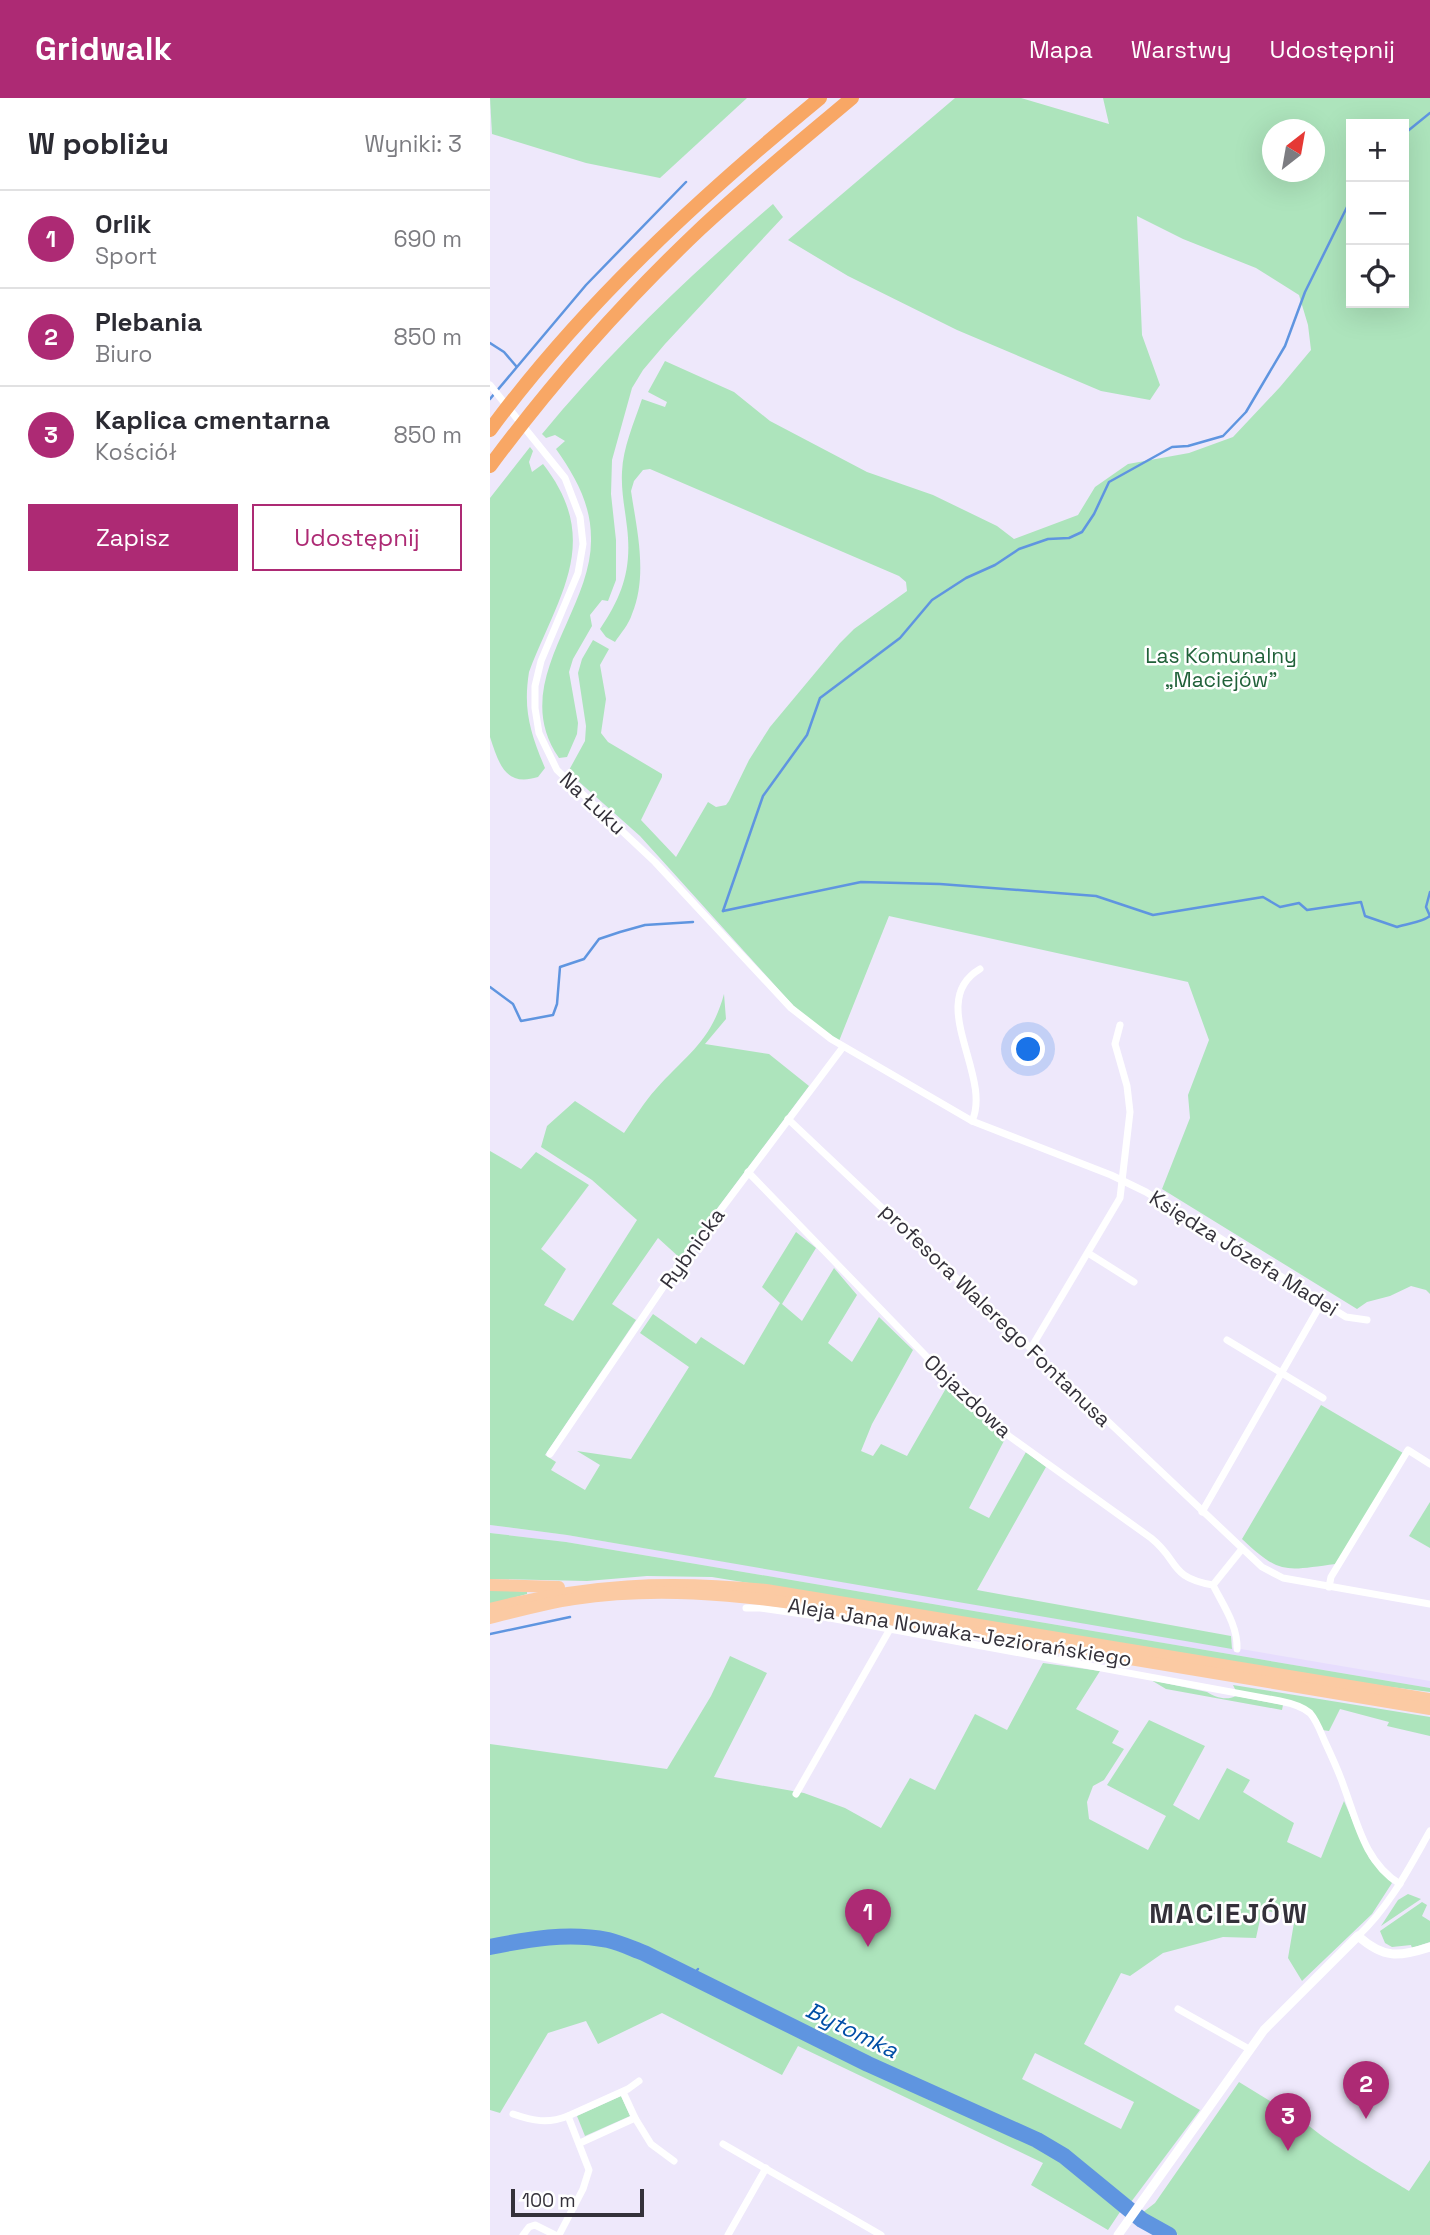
<!DOCTYPE html>
<html lang="pl">
<meta charset="utf-8">
<style>
body{margin:0;font-family:"Space Grotesk",sans-serif;background:#f2f2f3;color:#2b2b33}
.controls{position:absolute;right:21px;top:21px;display:grid;overflow:hidden;border-radius:0px;box-shadow:0 7px 28px #0002}
.controls button{width:63px;height:63px;display:grid;place-items:center;padding:0;border:0;border-bottom:2px solid #e1e1e2;background:#fff;color:#2b2b33;font:35px sans-serif}
.compass{position:absolute;left:772px;top:21px;width:63px;height:63px;border-radius:50%;background:#fff;box-shadow:0 7px 28px #0002;rotate:31deg}
.scale{position:absolute;left:21px;bottom:18px;width:133px;box-sizing:border-box;padding-left:7px;border:4px solid #34313a;border-top:0;font-size:19px;line-height:24px;white-space:nowrap;color:#34313a;-webkit-text-stroke:5px #fff;paint-order:stroke}
.you{position:absolute;left:539px;top:952px;width:24px;height:24px;margin:-18px;border:5px solid #fff;border-radius:50%;background:#1a73e8;box-shadow:0 0 0 10px #1a73e833}
.badge{display:grid;place-items:center;width:46px;height:46px;border-radius:50%;background:#ad2a74;color:#fff;font-size:23px;font-weight:700}
.pin{position:absolute;translate:-50% -58px;filter:drop-shadow(0 2px 4px #0008)}
.pin::after{content:'';position:absolute;top:37px;width:24px;height:21px;background:inherit;clip-path:polygon(0 0,100% 0,50% 100%)}
.list{margin:0;padding:0;list-style:none}
h2{display:flex;justify-content:space-between;align-items:center;height:91px;margin:0;padding:0 28px;font-size:30px}
h2 small{font-size:23px;font-weight:400;color:#7c7c81}
.list li{display:grid;grid-template-columns:46px 1fr auto;gap:21px;align-items:center;box-sizing:border-box;height:98px;padding:0 28px;border-top:2px solid #e1e1e2}
.list b{display:block;font-size:26px;white-space:nowrap}
.list p{margin:0;font-size:23px;white-space:nowrap;color:#7c7c81}
.list em{font-size:23px;font-style:normal;color:#7c7c81}
.actions{display:flex;gap:14px;padding:21px 28px}
.actions a{flex:1;padding:16px 0;border:2px solid #ad2a74;border-radius:0px;text-align:center;font-size:24px;color:#ad2a74}
.actions .main{background:#ad2a74;color:#fff}
.icon{flex:none;width:38px;height:38px;fill:none;stroke:currentColor;stroke-width:2;stroke-linecap:round;stroke-linejoin:round}
.map{position:relative;flex:none;width:940px;height:2137px;overflow:hidden}
header{display:flex;align-items:center;gap:42px;box-sizing:border-box;height:98px;padding:0 35px;background:#ad2a74;color:#fff}
header strong{font-size:33px}
nav{display:flex;gap:38px;margin-inline-start:auto;font-size:24px}
main{display:flex}
aside{flex:1;background:#fff}
.map>svg:first-child{display:block}
</style>
<header>
<strong>Gridwalk</strong>
<nav><a>Mapa</a><a>Warstwy</a><a>Udostępnij</a></nav>
</header>
<main>
<aside>
<h2>W pobliżu<small>Wyniki: 3</small></h2>
<ul class="list">
<li><span class="badge">1</span><div><b>Orlik</b><p>Sport</p></div><em>690 m</em></li>
<li><span class="badge">2</span><div><b>Plebania</b><p>Biuro</p></div><em>850 m</em></li>
<li><span class="badge">3</span><div><b>Kaplica cmentarna</b><p>Kościół</p></div><em>850 m</em></li>
</ul>
<div class="actions"><a class="main">Zapisz</a><a>Udostępnij</a></div>
</aside>
<div class="map">
<svg width="940" height="2137" viewBox="0 0 940 2137">
<rect width="100%" height="100%" fill="#eee8fb"/>
<path fill="#e7ddfd" d="M0,1427L77,1437L940,1583V1590L76,1444L0,1435Z"/>
<g fill="#ade4bc" fill-rule="evenodd">
<path d="M0,0H257L170,80L96,65L2,36Z"/>
<path d="M465,0H531L619,26L613,0H940V1196L936,1192L921,1188L900,1198L877,1204L867,1211L672,1091L700,1020L698,997L719,942L698,884L399,818L349,943L309,914L150,738L78,674L95,643L96,628L88,575L92,561L103,542L119,551L110,567L116,601L111,635L118,644L172,676V679L151,722L186,759L218,704L226,709L236,707L239,703L259,662L280,629L350,545L364,531L417,493L416,484L409,478L160,371L153,372L144,383L141,393C147,433 158,477 142,516C139,526 131,535 125,544L116,539L110,531C133,497 142,470 137,429C135,411 131,393 132,374C133,349 144,325 152,301L175,309L177,304L158,294L175,263L244,294L280,323L377,374L443,397L507,428L524,441L588,417L605,389L638,366L699,355L743,339L790,289L821,252L818,227L809,197L766,170L693,141L647,118L652,237L670,287L660,302L611,293L467,232L358,178L298,142ZM861,26H914V205H861ZM782,32H824V74H782Z"/>
<path d="M283,106L293,119L175,246L153,272L142,290L122,362L121,396L126,442V482L118,503L112,502L100,517L102,528L83,561L79,574L88,625L87,636L77,659L69,660C17,585 103,514 101,440C101,406 85,378 66,351L75,343L65,337L56,340L52,336C122,251 200,177 283,106Z"/>
<path d="M40,349L43,353L39,364L42,374L53,366C113,443 69,496 39,574C33,612 40,634 55,670L48,679C15,689 9,666 0,639V400Z"/>
<path d="M234,896L236,921L215,946L279,956L319,988L190,1160L168,1140L122,1206L146,1222L55,1357L66,1364L61,1372L95,1392L110,1367L87,1353L141,1361L199,1269L150,1235L163,1216L206,1246L211,1239L254,1267L290,1205L272,1189L306,1134L326,1150L292,1206L312,1223L344,1170L367,1197L338,1245L362,1264L389,1219L423,1252L382,1326L371,1353L383,1358L391,1346L417,1358L459,1285L516,1339L479,1410L499,1420L536,1354L556,1369L487,1492L741,1538L742,1551L77,1437L0,1427V1053L31,1071L46,1054L99,1087L51,1151L76,1171L54,1207L83,1223L147,1122L102,1082L51,1049L57,1028L85,1003L134,1035C144,1021 154,1004 166,991C197,956 221,944 234,896Z"/>
<path d="M831,1307L913,1355L846,1466C796,1472 791,1478 752,1441Z"/>
<path d="M940,1404V1450L919,1438Z"/>
<path d="M0,1435L76,1444L940,1590V1594L893,1588L222,1479L157,1478L97,1483L0,1481Z"/>
<path d="M0,1490L37,1494V1496L0,1506Z"/>
<path d="M240,1558L277,1575L224,1679L314,1695L355,1710L391,1730L420,1680L445,1692L485,1616L517,1632L553,1565L610,1573L586,1611L629,1633L622,1645L634,1651L614,1682L603,1688L597,1704L599,1721L658,1752L676,1718L617,1687L659,1622L715,1648L683,1707L709,1722L737,1670L760,1682L753,1694L804,1725L797,1744L831,1760L854,1703L879,1760L902,1785L882,1816L812,1883L798,1860L805,1819L772,1812L766,1840L733,1839L673,1855L640,1878L631,1875L594,1946L710,2012L641,2104L558,2042L380,1962L135,1842C83,1830 51,1833 0,1845V1646L177,1671L221,1598ZM545,1955L644,2004L631,2031L532,1981Z"/>
<path d="M661,1582L717,1594C725,1599 736,1603 746,1598L793,1607L792,1612L676,1591Z"/>
<path d="M743,1587L940,1619V1638L897,1628L899,1624L850,1611L839,1633L832,1632L823,1615L746,1593Z"/>
<path d="M918,1796L931,1801L891,1828L908,1802Z"/>
<path d="M932,1804L937,1807L932,1818L940,1823V1844L922,1850L921,1847L902,1849L895,1845L890,1833Z"/>
<path d="M82,1840L136,1852L375,1970L537,2043L574,2064L632,2111L618,2132L541,2087L553,2065L308,1948L292,1977L172,1915L108,1946L96,1923L58,1935L10,2015L0,2012V1853L48,1842Z"/>
<path d="M749,1984L803,2017H809C814,2031 900,2081 919,2093L940,2062V2137H688L652,2115L665,2105Z"/>
<path d="M131,1998L140,2018L95,2038L87,2018Z"/>
</g>
<g fill="none" stroke-linecap="round" stroke-linejoin="round">
<g stroke="#5f95e0" stroke-width="2.5">
<path d="M914,36L940,15"/>
<path d="M0,245L14,254L26,268"/>
<path d="M0,301L96,187L196,84"/>
<path d="M940,794L936,809L940,818"/>
<path d="M233,813L273,698L317,637L330,600L410,540L442,502L476,480L505,467L529,451L558,441L579,440L592,434L604,416L619,384L682,349L698,348L733,338L756,314L795,248L815,194L861,101"/>
<path d="M233,813L371,784L450,786L606,798L663,817L773,799L790,809L809,805L817,812L871,804L875,818L907,829C918,825 931,825 940,818"/>
<path d="M0,889L23,906L31,923L63,917L67,906L70,869L94,861L109,841L130,834L155,827L203,824"/>
<path d="M0,1536L80,1519"/>
<path d="M202,1878L208,1871"/>
</g>
<path stroke="#5f95e0" stroke-width="16" d="M0,1849C39,1841 78,1834 118,1842C131,1845 143,1851 154,1855L378,1966L547,2042L574,2058L652,2122L679,2137"/>
<g stroke="#fff" stroke-width="7">
<path d="M0,287L75,380L90,419L93,446L88,475L51,563L45,588V610L49,635L67,672L165,764L301,910L341,941L482,1023L621,1077L656,1094L856,1219L877,1222"/>
<path d="M298,1021L772,1469L793,1480L940,1506"/>
<path d="M482,1023C503,978 435,903 490,871"/>
<path d="M258,1074L493,1317L519,1338L661,1440C690,1463 678,1479 723,1487"/>
<path d="M598,1155L644,1184"/>
<path d="M737,1242L833,1300"/>
<path d="M541,1250L630,1100L640,1014L637,988L625,946L630,927"/>
<path d="M60,1356L178,1182L353,949"/>
<path d="M712,1414L832,1204"/>
<path d="M723,1487C733,1507 748,1528 747,1551"/>
<path d="M723,1487L752,1451"/>
<path d="M839,1489L841,1479L918,1352L940,1366"/>
<path d="M256,1510H270L340,1520L790,1603C800,1605 812,1608 820,1615C827,1623 831,1635 835,1644C842,1659 849,1674 854,1689C867,1724 875,1765 910,1786"/>
<path d="M306,1696L400,1531"/>
<path d="M868,1838C900,1808 919,1770 940,1733"/>
<path d="M688,1911L759,1951"/>
<path d="M23,2016C43,2023 58,2026 78,2018"/>
<path d="M145,2020L161,2046L184,2063"/>
<path d="M90,2045L145,2020L133,1994"/>
<path d="M233,2046L391,2137"/>
<path d="M33,2137L39,2129L45,2127L65,2137"/>
<path d="M69,2137L93,2091L99,2072L78,2018L138,1991L149,1983"/>
<path d="M238,2137L276,2070"/>
</g>
<path stroke="#fff" stroke-width="9" d="M628,2137L774,1932L868,1838C894,1861 909,1859 940,1849"/>
<g stroke="#fbcaa3" stroke-width="12">
<path d="M0,1487L69,1489"/>
<path d="M0,1511C96,1486 178,1482 276,1492L940,1601"/>
<path d="M0,1520C28,1513 56,1505 84,1501C164,1489 243,1496 321,1508L940,1611"/>
</g>
<g stroke="#f8a765" stroke-width="14">
<path d="M0,332C93,206 210,99 330,0"/>
<path d="M0,368C63,283 132,205 209,132C258,86 311,43 362,0"/>
</g>
</g>
<g text-anchor="middle" dominant-baseline="central" stroke-width="5" stroke-linejoin="round" paint-order="stroke">
<g font-size="21" fill="#206139" stroke="#fff">
<text x="731" y="557">Las Komunalny<tspan x="731" dy="24">„Maciejów”</tspan></text>
</g>
<g font-size="21" fill="#34313a" stroke="#fff">
<text transform="translate(103 705) rotate(43)">Na Łuku</text>
<text transform="translate(202 1150) rotate(-54)">Rybnicka</text>
<text transform="translate(754 1155) rotate(32)">Księdza Józefa Madei</text>
<text transform="translate(506 1217) rotate(44)">profesora Walerego Fontanusa</text>
<text transform="translate(478 1298) rotate(43)">Objazdowa</text>
<text transform="translate(470 1534) rotate(9)">Aleja Jana Nowaka-Jeziorańskiego</text>
</g>
<g font-size="23" font-style="italic" fill="#004ea6" stroke="#fff">
<text transform="translate(362 1932) rotate(26)">Bytomka</text>
</g>
<g font-size="28" font-weight="bold" letter-spacing="2" fill="#34313a" stroke="#fff">
<text x="739" y="1815">MACIEJÓW</text>
</g>
</g>
</svg>
<div class="controls">
<button>+</button>
<button>−</button>
<button><svg class="icon" aria-label="locate" viewBox="0 0 24 24"><circle cx="12" cy="12" r="6"/><path d="M12 2v4M12 18v4M2 12h4M18 12h4"/></svg></button>
</div>
<svg class="compass" viewBox="-18 -18 36 36"><path d="M0-13l5 13h-10z" fill="#e53935"/><path d="M0 13l5-13h-10z" fill="#7c7c81"/></svg>
<div class="scale">100 m</div>
<div class="you"></div>
<div class="pin badge" style="left:378px;top:1849px">1</div>
<div class="pin badge" style="left:876px;top:2021px">2</div>
<div class="pin badge" style="left:798px;top:2053px">3</div>
</div>
</main>
